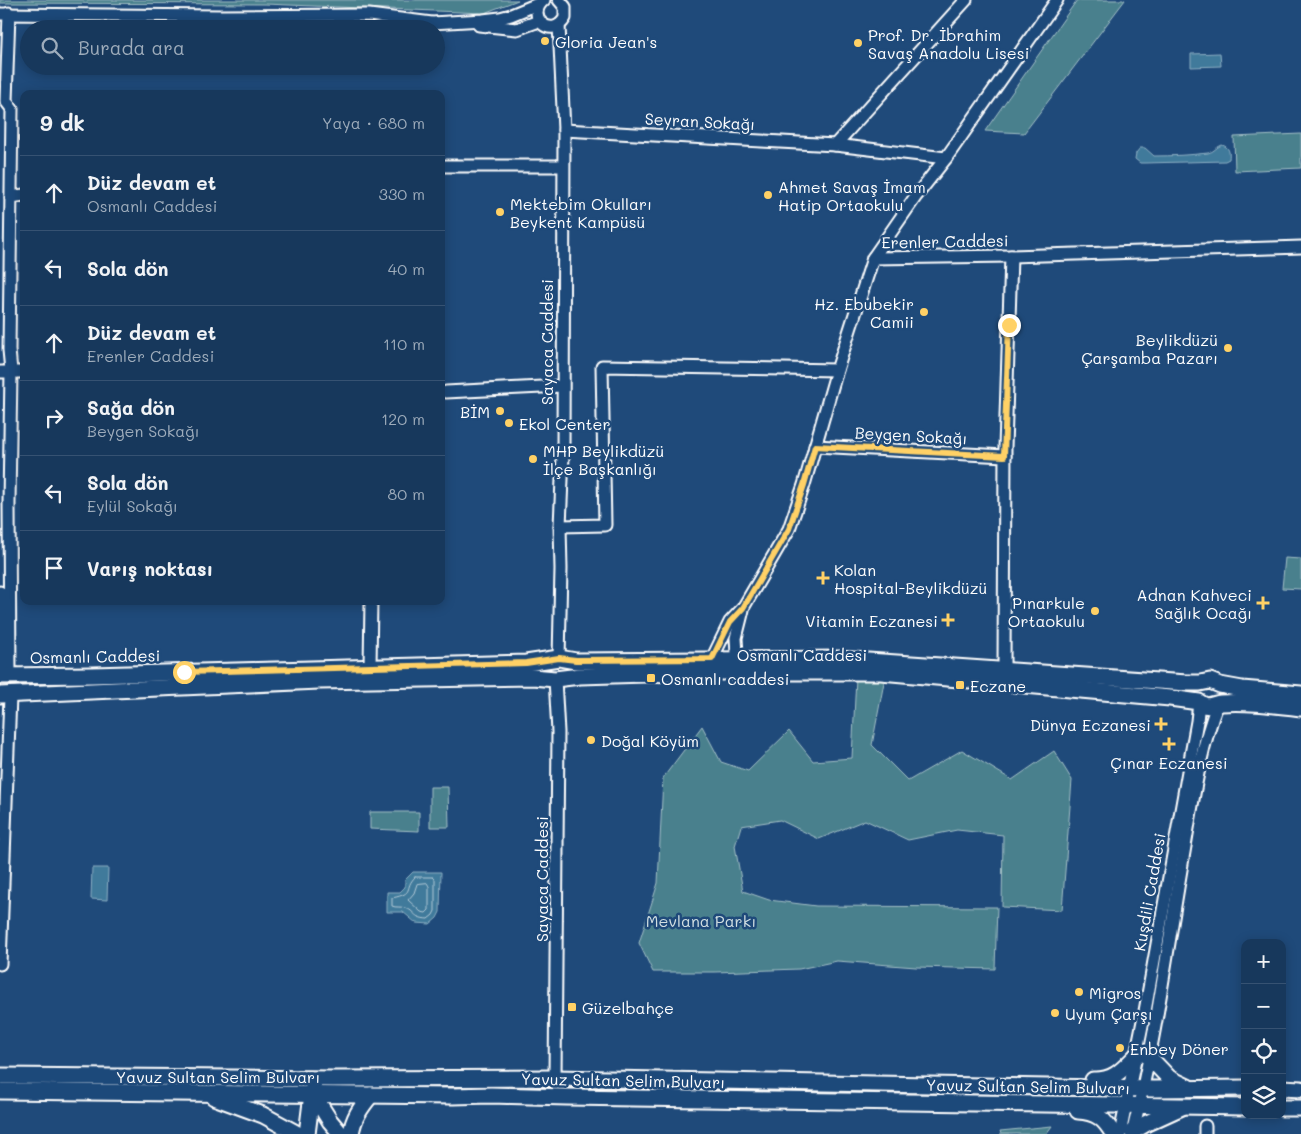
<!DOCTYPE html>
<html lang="tr">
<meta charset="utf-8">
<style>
body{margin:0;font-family:Mali,sans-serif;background:#244365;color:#f1f3f6}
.controls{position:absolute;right:15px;bottom:15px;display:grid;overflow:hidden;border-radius:10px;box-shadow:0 2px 12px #0003}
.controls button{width:45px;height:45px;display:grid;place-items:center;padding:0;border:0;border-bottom:1px solid #365272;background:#17385c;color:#f1f3f6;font:25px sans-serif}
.stop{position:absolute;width:15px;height:15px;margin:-11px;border:4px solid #ffd166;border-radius:50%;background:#fff}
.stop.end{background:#ffd166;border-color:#fff;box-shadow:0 1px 5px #0008}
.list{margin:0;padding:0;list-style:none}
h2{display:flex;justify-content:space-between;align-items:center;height:65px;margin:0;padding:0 20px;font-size:21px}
h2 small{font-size:16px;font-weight:400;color:#9eacbb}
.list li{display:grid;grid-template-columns:32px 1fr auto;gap:15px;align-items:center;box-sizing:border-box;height:75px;padding:0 20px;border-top:1px solid #365272}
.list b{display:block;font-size:19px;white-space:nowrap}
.list p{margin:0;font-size:16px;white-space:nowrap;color:#9eacbb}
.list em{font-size:16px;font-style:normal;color:#9eacbb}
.icon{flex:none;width:28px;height:28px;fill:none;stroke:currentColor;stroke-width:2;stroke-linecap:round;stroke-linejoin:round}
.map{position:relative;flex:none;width:1301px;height:1134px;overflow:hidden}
.search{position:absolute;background:#17385c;box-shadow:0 2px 12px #0003;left:20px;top:20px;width:425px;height:55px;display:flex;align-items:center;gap:12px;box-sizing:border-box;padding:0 18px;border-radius:28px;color:#9eacbb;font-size:19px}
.panel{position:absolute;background:#17385c;box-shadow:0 2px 12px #0003;left:20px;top:90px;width:425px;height:515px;border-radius:10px}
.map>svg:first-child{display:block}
</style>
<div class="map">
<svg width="1301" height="1134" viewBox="0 0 1301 1134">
<rect width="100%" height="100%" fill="#1f4a7a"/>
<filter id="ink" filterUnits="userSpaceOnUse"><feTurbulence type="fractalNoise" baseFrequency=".02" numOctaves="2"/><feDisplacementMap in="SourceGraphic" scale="10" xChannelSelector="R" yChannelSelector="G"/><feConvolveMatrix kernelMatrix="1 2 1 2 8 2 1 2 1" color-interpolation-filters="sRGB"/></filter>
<g filter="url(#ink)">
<g fill="#4a808d" stroke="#a4c0c6">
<path d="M0,0H518L484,13L265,4L0,3Z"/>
<path d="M1077,0H1125L1024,133L985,131Z"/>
<path d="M1301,134V168L1235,171L1234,137Z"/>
<path d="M1285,558L1301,559V589L1282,588Z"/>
<path d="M856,677H885L872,745L908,781L962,750L1012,780L1054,751L1072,780L1062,910L1002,907L1003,835L957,830L908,840L865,820L819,839L780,820L741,826L735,846L743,891L769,900L816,906L997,907L995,969L916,967L837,961L799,969L715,972H653L639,943L658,883L663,778L702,726L721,762L748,771L789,731L813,761L852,758Z"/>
<path d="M430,787H448L449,827H430Z"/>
<path d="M370,812H419V831L370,829Z"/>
<path d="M1052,1126L1046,1134H1001L1000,1131Z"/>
</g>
<g fill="#417a9b" stroke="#8dafc3">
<path d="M1220,53L1221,66L1191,67V54Z"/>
<path d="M1222,145C1229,147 1230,152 1229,159L1225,161L1145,163H1140L1135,159L1136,153L1140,148H1145L1154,156C1172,156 1190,155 1208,153C1214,152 1216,147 1222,145Z"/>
<path d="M92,868H108L107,900L91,899Z"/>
<path d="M413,872H441L440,912L437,918L430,924L416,923L403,912H387V892H400L405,887V880Z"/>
</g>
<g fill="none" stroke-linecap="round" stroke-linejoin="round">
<g stroke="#b3cad7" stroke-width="1">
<path d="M415,877H433L435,879V911L433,915L428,919C412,918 416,911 405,908C400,906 396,908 392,906V898C416,893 403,889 415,877Z"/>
<path d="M427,883L429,886V910L426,913L421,912L408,900L414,893L417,884Z"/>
</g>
<defs>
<g id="minor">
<path d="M544,0C524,16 552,41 565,18V7L559,0"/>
<path d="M9,13L6,101L12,109L9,350L11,371L9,503L10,675"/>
<path d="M0,14L221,16L369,15L432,23L483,20L500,18L511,15L540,3"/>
<path d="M479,25L517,29L539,21"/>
<path d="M559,25L564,130L563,456L560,526L561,569L559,658"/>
<path d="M564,130L835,145L946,158"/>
<path d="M835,145L966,0"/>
<path d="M441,166H563"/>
<path d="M11,197L24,195"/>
<path d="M873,258L916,196L946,158L1057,0"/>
<path d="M0,372H24"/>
<path d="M446,392L562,386"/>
<path d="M815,446L1005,456"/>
<path d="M560,526L605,525L602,366L837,370"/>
<path d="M0,592L2,675"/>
<path d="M370,666L371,601"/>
<path d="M712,667V659L730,622L743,608L789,529L804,485L837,370L873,258L1011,256L1301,247"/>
<path d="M738,668L736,638L743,610"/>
<path d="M1004,669L1005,448L1011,256"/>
<path d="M555,679L558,732L555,1078"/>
<path d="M0,964L10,696"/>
<path d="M1205,1126V1134"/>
<path d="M1120,1134L1145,1011L1197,721L1199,702"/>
<path d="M1132,1134C1155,1044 1167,950 1183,858C1192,807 1199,751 1218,703"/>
</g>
<g id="major">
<path d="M0,676L92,675L526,663L559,658L576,661L839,659L1187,683H1200L1210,681L1220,685L1242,689L1301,694"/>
<path d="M0,695L319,681L533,677L555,679L580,676L713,672H881L1170,698L1199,702C1208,709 1212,704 1221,703C1247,701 1275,705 1301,708"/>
<path d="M1149,1057L1169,1078L1188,1087"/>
<path d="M0,1076L333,1079L555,1078L1153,1089L1245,1088"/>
<path d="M1093,1080C1114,1081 1123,1069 1137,1055"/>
<path d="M1282,1088L1301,1089"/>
<path d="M0,1091L453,1096L491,1095L567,1097L1245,1107"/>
<path d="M313,1094L330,1121L341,1134"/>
<path d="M214,1097L263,1115L298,1134"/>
<path d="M1282,1108H1301"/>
<path d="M1078,1111C1096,1112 1105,1119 1113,1134"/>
<path d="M1132,1132L1147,1123L1182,1107"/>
<path d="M307,1134L313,1086"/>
<path d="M351,1134C353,1118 361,1107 371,1095"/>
</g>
</defs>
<use href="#minor" stroke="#fff" stroke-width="15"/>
<use href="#major" stroke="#fff" stroke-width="19"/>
<use href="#minor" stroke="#1f4a7a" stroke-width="11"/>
<use href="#major" stroke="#1f4a7a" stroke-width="15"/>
</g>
</g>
<g fill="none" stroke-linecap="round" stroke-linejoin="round" filter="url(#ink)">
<path stroke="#ffd166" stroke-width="6" d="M184,672L526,663L559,658L576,660L712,659L730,622L743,608L789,529L804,485L815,446L1004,456L1009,325"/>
</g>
<g fill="#ffd166" stroke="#1f4a7a" stroke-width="2">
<circle cx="545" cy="41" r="5"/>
<circle cx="858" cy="43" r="5"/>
<circle cx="768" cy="195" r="5"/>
<circle cx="500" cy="212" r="5"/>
<circle cx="924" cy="312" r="5"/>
<circle cx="1228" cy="348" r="5"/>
<circle cx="500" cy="411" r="5"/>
<circle cx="509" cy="423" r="5"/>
<circle cx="533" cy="459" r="5"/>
<path d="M820.5 570.5h5v5h5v5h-5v5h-5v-5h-5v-5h5z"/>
<path d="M1260.5 595.5h5v5h5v5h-5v5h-5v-5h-5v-5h5z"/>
<circle cx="1095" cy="611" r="5"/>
<path d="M945.5 612.5h5v5h5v5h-5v5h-5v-5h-5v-5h5z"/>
<rect x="646" y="673" width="10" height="10" rx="2.5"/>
<rect x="955" y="680" width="10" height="10" rx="2.5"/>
<path d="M1158.5 716.5h5v5h5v5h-5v5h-5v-5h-5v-5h5z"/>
<circle cx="591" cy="740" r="5"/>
<path d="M1166.5 736.5h5v5h5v5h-5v5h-5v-5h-5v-5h5z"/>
<circle cx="1079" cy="992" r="5"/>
<rect x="567" y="1002" width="10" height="10" rx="2.5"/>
<circle cx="1055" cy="1013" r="5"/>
<circle cx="1120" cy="1048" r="5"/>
</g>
<g text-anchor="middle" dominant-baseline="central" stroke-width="5" stroke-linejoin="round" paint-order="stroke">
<g font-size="16" fill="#fff" stroke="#1f4a7a" text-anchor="start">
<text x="868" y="34">Prof. Dr. İbrahim<tspan x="868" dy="18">Savaş Anadolu Lisesi</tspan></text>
<text x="555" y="41">Gloria Jean's</text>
<text x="778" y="186">Ahmet Savaş İmam<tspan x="778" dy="18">Hatip Ortaokulu</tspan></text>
<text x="510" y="203">Mektebim Okulları<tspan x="510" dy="18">Beykent Kampüsü</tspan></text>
<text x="914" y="303" text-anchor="end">Hz. Ebubekir<tspan x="914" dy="18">Camii</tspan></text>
<text x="1218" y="339" text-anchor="end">Beylikdüzü<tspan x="1218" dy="18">Çarşamba Pazarı</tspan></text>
<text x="490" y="411" text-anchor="end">BİM</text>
<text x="519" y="423">Ekol Center</text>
<text x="543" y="450">MHP Beylikdüzü<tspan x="543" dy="18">İlçe Başkanlığı</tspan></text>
<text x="834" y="569">Kolan<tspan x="834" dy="18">Hospital-Beylikdüzü</tspan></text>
<text x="1252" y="594" text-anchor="end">Adnan Kahveci<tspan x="1252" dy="18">Sağlık Ocağı</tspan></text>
<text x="1085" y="602" text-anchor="end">Pınarkule<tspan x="1085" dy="18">Ortaokulu</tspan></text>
<text x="938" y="620" text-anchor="end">Vitamin Eczanesi</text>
<text x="661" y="678">Osmanlı caddesi</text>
<text x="970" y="685">Eczane</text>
<text x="1151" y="724" text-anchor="end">Dünya Eczanesi</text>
<text x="601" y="740">Doğal Köyüm</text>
<text x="1169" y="762" text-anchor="middle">Çınar Eczanesi</text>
<text x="1089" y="992">Migros</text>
<text x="582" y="1007">Güzelbahçe</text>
<text x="1065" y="1013">Uyum Çarşı</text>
<text x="1130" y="1048">Enbey Döner</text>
</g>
<g font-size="16" fill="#fff" stroke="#1f4a7a">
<text transform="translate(700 121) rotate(3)">Seyran Sokağı</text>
<text transform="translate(945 241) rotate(-1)">Erenler Caddesi</text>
<text transform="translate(546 342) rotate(-90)">Sayaca Caddesi</text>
<text transform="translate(911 435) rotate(3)">Beygen Sokağı</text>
<text x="802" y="654">Osmanlı Caddesi</text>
<text transform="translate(95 656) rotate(-1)">Osmanlı Caddesi</text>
<text transform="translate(541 879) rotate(-90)">Sayaca Caddesi</text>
<text transform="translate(1149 892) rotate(-80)">Kuşdili Caddesi</text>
<text x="218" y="1076">Yavuz Sultan Selim Bulvarı</text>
<text transform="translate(623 1080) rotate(1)">Yavuz Sultan Selim Bulvarı</text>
<text transform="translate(1028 1086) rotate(1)">Yavuz Sultan Selim Bulvarı</text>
</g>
<g font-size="16" fill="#d2dfe2" stroke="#1f4a7a">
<text x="701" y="920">Mevlana Parkı</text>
</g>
</g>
</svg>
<div class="controls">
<button>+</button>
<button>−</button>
<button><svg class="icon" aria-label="locate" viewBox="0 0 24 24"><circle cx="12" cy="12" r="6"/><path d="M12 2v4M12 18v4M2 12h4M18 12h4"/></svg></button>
<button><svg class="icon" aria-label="layers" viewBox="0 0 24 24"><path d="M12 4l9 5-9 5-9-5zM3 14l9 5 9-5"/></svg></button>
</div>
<div class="stop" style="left:184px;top:672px"></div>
<div class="stop end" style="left:1009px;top:325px"></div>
<div class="search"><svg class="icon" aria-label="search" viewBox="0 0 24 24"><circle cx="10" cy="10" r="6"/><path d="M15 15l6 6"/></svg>Burada ara</div>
<section class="panel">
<h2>9 dk<small>Yaya · 680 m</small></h2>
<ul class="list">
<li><svg class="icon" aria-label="ahead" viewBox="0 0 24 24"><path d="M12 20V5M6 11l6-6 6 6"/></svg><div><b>Düz devam et</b><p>Osmanlı Caddesi</p></div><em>330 m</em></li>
<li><svg class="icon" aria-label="left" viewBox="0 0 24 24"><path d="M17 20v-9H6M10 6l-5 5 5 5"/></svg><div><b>Sola dön</b></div><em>40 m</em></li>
<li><svg class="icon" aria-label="ahead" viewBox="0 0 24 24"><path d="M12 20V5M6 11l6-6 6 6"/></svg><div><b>Düz devam et</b><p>Erenler Caddesi</p></div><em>110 m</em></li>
<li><svg class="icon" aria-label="right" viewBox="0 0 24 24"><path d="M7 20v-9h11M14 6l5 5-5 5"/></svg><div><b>Sağa dön</b><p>Beygen Sokağı</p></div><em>120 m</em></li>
<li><svg class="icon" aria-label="left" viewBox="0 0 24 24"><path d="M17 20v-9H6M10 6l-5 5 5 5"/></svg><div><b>Sola dön</b><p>Eylül Sokağı</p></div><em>80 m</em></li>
<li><svg class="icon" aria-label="arrive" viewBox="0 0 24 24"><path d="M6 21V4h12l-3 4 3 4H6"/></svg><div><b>Varış noktası</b></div></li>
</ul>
</section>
</div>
